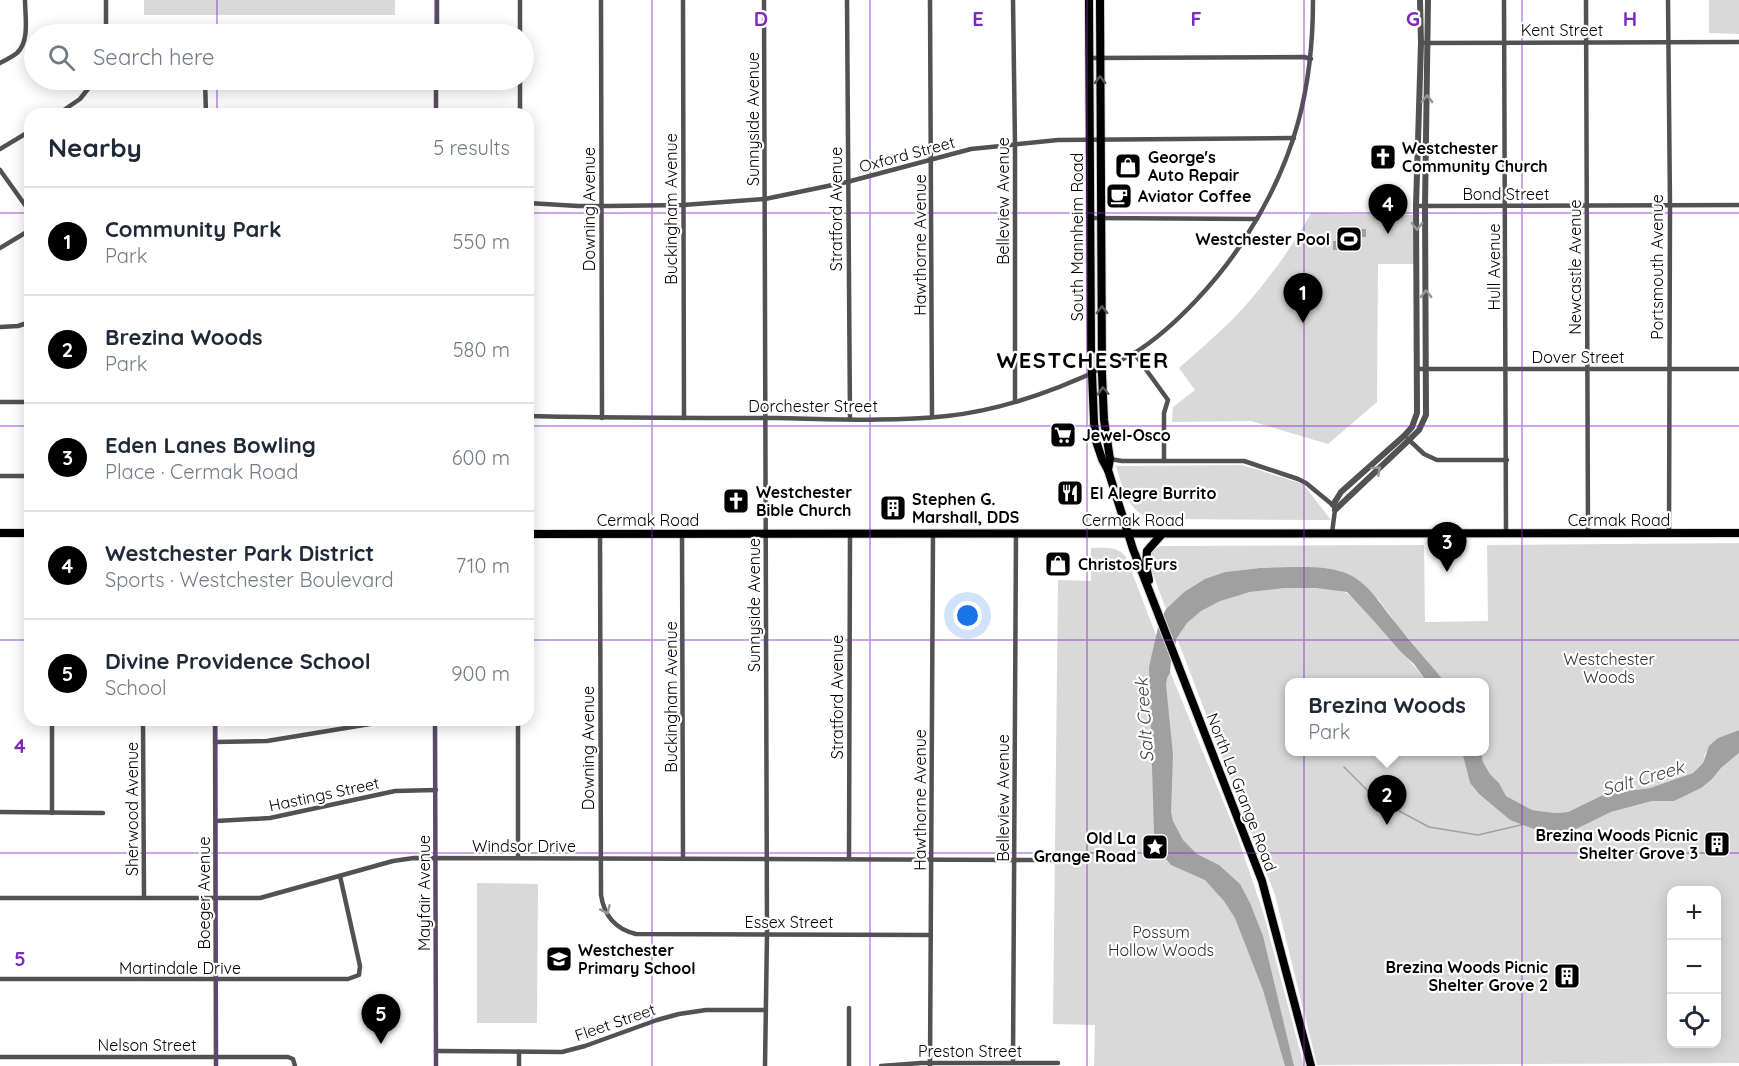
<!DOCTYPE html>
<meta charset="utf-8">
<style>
body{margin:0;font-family:Quicksand,sans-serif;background:#f6f6f7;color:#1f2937}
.controls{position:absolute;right:18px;bottom:18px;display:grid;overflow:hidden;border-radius:12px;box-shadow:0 3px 15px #0003}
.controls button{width:54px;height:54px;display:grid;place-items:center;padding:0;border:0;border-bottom:2px solid #e0e1e3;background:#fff;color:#1f2937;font:30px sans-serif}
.you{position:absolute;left:968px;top:616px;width:21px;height:21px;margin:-15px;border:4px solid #fff;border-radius:50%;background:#1a73e8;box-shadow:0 0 0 9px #1a73e833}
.badge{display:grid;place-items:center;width:39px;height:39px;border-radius:50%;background:#000;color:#fff;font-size:20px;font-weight:700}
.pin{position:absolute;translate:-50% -50px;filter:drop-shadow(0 2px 3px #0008)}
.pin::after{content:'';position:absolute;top:32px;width:21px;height:18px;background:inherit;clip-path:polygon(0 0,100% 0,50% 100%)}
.popup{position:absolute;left:1285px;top:678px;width:204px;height:78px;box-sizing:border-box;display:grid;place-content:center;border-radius:12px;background:#fff;filter:drop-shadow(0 2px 4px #0005);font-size:20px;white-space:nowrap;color:#747a83}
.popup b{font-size:22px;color:#1f2937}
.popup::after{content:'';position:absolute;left:50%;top:100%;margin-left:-12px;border:12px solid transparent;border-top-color:#fff}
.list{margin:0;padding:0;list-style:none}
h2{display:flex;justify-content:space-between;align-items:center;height:78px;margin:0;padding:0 24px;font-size:26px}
h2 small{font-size:20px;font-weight:400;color:#747a83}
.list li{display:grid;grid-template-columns:39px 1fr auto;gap:18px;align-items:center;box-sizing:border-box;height:108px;padding:0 24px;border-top:2px solid #e0e1e3}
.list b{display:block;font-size:22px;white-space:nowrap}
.list p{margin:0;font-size:20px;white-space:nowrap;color:#747a83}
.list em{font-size:20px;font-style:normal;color:#747a83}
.icon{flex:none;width:33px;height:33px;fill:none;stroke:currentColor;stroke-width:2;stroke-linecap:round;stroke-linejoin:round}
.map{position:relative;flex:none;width:1739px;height:1066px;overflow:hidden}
.search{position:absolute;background:#fff;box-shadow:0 3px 15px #0003;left:24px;top:24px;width:510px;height:66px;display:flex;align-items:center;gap:15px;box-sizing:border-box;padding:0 21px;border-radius:33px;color:#747a83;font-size:22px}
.panel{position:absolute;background:#fff;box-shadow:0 3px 15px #0003;left:24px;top:108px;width:510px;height:618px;border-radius:18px}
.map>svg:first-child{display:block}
</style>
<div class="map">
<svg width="1739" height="1066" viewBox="0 0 1739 1066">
<rect width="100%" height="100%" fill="#fff"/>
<g fill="#d9d9d9" fill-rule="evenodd">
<rect x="144" y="0" width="251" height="15"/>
<path d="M1709,0H1739V34L1709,33Z"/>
<path d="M1311,213L1413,215L1414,264H1378L1377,402L1328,444L1251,421L1172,422L1173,407L1195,390L1179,368C1198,351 1217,335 1234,318C1264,286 1290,251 1311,213Z"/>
<path d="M1242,465L1303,484L1331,520L1152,519C1127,512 1123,488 1116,466Z"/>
<path d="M1739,543V730L1718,738L1705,754L1703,763L1693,773L1650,788L1605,794L1568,812L1555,813L1532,810L1506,796L1499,783L1490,774L1483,762L1481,752H1484V682H1445L1395,622L1379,600L1341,571L1315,568H1260L1225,572L1184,592L1166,609L1150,566L1151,551L1161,546L1424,545L1425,622L1488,621L1487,545Z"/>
<path d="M1091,548C1104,548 1118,546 1126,557L1173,679L1237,835L1263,912L1304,1066H1094L1095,1025L1053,1024L1058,580L1091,581Z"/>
<path d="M1285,588C1301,588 1331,587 1345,592C1353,595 1421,672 1427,682H1290V752H1462L1470,783L1479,794L1510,820L1570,832L1611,812L1652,801H1674L1712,779L1721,768L1739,753V1063L1317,1065L1275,895L1177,638C1181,633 1184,626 1188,622C1212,596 1251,591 1285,588ZM1672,890H1716V1044H1672Z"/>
<path d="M477,883L538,884L537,1023H477Z"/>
</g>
<g fill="#a0a0a0">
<path d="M1342,229H1366V237H1355L1356,249L1333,250V241H1342Z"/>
<path d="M1260,568C1285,568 1319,564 1343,572C1367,580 1380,604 1395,622C1411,643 1429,662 1445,682H1427L1414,664L1401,652L1373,620L1347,592L1316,588H1285L1250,592L1220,601L1201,611L1187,623L1177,638L1171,660L1170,673L1167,678L1166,685L1173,755L1171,812L1173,821L1183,840L1197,854L1219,865L1240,884L1250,903L1263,936L1294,1066H1285L1263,990L1235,918L1224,901L1205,880L1171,865L1158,849L1154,833L1149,667L1159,623L1166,609L1184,592L1205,579L1225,572Z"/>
<path d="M1739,730V753L1721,768L1712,779L1701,788L1674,801H1652L1611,812L1570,832L1558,834L1534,829L1510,820L1479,794L1470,783L1462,752H1481L1483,762L1490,774L1499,783L1506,796L1532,810L1555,813L1568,812L1605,794L1650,788L1693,773L1703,763L1709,746L1718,738Z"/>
</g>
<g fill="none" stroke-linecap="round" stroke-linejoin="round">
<path stroke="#a0a0a0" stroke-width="1.5" d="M1344,767L1375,798L1429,827L1478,835L1525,824"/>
<defs>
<g id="primary">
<path d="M1089,0L1091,349L1094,422L1096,441L1102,459L1108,470L1133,549L1262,881L1311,1066"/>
<path d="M1100,0L1102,374L1104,420L1110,459L1108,470"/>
<path d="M0,533H30"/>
<path d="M528,534L1739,533"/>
<path d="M1149,580L1146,566L1147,551L1162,534"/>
</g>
</defs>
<use href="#primary" stroke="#dbdbdb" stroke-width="10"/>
<g stroke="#525252" stroke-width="4.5">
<path d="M520,0V34"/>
<path d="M601,0L602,418"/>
<path d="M683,0L684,418"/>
<path d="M764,0L767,934L765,1066"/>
<path d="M847,0L850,419"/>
<path d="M930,0L932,417"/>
<path d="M1013,0L1015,144V402"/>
<path d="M1504,0L1506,534"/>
<path d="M1586,0L1588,534"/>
<path d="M1668,0L1670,206L1669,533"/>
<path d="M106,34V0"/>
<path d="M437,34V0"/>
<path d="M1421,43L1739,42"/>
<path d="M1089,58L1304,57L1311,59"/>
<path d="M0,63C6,60 12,57 17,53C30,41 25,16 25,0"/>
<path d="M205,80L206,114"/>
<path d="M520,80V114"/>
<path d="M58,114L80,99L95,80"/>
<path d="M436,114V80"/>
<path d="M0,149L30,131"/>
<path d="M0,170L30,212"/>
<path d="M528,203L578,206H609L683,205L765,199L847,182L971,149L1058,140L1294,138"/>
<path d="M1416,206L1739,205"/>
<path d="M1091,218L1257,219"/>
<path d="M0,248L30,230"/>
<path d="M0,327L18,326L30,322"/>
<path d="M1134,353L1168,400L1164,413V461"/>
<path d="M1417,369H1739"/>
<path d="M0,402H30"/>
<path d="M528,416C611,418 694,418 776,418C833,419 891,422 947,416C1002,410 1055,391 1105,367C1114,363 1124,359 1133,354C1175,328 1221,277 1247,235C1295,160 1313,89 1313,0"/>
<path d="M1408,439L1424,454L1437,460H1507"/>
<path d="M1110,459L1122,461H1244L1298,479L1306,483L1334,506L1335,510L1332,533"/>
<path d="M0,476H30"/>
<path d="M600,534L601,895C604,915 615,929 636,934L931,935"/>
<path d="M682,534L683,859"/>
<path d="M143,720L144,898"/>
<path d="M215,720L216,1066"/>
<path d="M435,720L436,1066"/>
<path d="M518,720V858"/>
<path d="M215,742L267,741L376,723L435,721"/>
<path d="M0,812L103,813"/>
<path d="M52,813V720"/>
<path d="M216,821L270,818L395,791L436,790"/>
<path d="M849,859L850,534"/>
<path d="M0,898H260L393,861L414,858L1053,860"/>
<path d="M0,979H348L359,975L360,966L340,876"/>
<path d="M436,1051L562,1052L585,1046L657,1020L679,1014L706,1010H765"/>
<path d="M0,1057H288L293,1059L295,1066"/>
<path d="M1013,1062L1016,534"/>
<path d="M519,1066V1052"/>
<path d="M849,1066V1008"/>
<path d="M881,1066L921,1063H1058"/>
<path d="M930,1066L933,534"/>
</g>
<g stroke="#525252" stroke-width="6">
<path d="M1333,505L1341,492L1405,435L1412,427L1417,413L1416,206L1421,43L1420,0"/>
<path d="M1335,510L1409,440L1419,430L1426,415L1425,206L1428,0"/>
</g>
<use href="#primary" stroke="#000" stroke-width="8"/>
</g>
<defs><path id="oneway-chevron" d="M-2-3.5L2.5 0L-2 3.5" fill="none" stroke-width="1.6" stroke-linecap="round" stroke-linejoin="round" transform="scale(1.5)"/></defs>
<g stroke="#595959">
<use href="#oneway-chevron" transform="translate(1100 80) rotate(-90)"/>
<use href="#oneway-chevron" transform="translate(1102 310) rotate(-90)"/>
<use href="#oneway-chevron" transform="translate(1103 391) rotate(-92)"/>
</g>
<g stroke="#979797">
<use href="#oneway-chevron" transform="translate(1427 99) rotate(-89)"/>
<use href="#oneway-chevron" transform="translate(1417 226) rotate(90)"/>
<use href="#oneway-chevron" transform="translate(1426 294) rotate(-90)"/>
<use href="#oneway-chevron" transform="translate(1377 470) rotate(-42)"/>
<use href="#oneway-chevron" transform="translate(606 910) rotate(66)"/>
</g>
<path fill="none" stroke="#7b2cbf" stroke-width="1.5" stroke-opacity="0.55" d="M217,0V34M435,0V34M652,0V1066M870,0V1066M1087,0V1066M1304,0V1066M1522,0V1066M217,80V114M435,80V114M0,213H30M528,213H1739M0,426H30M528,426H1739M0,640H30M528,640H1739M217,720V1066M435,720V1066M0,853H1739"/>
<defs>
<symbol id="church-square" viewBox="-11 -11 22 22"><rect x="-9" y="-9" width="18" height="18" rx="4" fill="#000" stroke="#fff"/><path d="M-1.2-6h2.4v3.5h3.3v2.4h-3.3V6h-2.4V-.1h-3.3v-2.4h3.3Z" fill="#fff"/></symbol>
<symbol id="shop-square" viewBox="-11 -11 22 22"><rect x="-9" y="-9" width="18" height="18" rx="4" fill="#000" stroke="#fff"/><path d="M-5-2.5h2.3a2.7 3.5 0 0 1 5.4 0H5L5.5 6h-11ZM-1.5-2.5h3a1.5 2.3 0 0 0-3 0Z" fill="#fff"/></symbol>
<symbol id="cafe-square" viewBox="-11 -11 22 22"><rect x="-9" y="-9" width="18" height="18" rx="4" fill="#000" stroke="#fff"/><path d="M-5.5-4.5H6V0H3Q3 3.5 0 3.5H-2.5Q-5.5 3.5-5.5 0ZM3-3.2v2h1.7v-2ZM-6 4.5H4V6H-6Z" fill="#fff"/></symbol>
<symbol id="stadium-square" viewBox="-11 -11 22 22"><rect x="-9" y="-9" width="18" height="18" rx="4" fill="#000" stroke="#fff"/><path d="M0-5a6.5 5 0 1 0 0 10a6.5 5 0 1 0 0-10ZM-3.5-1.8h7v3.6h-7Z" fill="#fff"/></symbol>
<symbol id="supermarket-square" viewBox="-11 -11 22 22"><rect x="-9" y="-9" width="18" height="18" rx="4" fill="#000" stroke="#fff"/><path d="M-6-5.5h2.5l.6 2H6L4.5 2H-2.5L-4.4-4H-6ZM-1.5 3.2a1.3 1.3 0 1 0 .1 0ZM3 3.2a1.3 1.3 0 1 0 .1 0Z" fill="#fff"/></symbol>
<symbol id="restaurant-square" viewBox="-11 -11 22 22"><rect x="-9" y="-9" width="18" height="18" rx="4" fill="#000" stroke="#fff"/><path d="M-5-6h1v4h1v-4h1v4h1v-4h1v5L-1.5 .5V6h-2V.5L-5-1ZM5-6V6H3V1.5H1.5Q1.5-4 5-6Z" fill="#fff"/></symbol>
<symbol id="building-square" viewBox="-11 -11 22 22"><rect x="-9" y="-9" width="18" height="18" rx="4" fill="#000" stroke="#fff"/><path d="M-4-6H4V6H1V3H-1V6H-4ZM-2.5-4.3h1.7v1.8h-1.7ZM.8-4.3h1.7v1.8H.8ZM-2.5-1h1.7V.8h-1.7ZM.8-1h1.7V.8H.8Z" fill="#fff"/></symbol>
<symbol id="sight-square" viewBox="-11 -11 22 22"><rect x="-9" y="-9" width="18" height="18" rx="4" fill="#000" stroke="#fff"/><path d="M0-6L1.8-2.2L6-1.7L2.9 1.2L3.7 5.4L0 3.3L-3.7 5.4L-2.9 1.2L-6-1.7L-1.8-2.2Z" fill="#fff"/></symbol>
<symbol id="school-square" viewBox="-11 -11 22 22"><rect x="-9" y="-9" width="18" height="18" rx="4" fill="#000" stroke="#fff"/><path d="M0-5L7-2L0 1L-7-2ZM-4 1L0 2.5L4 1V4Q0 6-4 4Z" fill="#fff"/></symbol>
</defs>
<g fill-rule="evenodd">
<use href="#church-square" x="1368" y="142" width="30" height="30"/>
<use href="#shop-square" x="1113" y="151" width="30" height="30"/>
<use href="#cafe-square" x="1104" y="181" width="30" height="30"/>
<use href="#stadium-square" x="1334" y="224" width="30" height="30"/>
<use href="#supermarket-square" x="1048" y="420" width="30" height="30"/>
<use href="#restaurant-square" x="1055" y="478" width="30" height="30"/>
<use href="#church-square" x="721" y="486" width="30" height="30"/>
<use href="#building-square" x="878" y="493" width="30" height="30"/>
<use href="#shop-square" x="1043" y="549" width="30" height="30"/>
<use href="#building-square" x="1702" y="829" width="30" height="30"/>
<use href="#sight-square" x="1140" y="832" width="30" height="30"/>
<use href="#school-square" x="544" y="944" width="30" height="30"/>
<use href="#building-square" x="1552" y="961" width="30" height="30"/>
</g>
<g text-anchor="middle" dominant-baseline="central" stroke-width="4.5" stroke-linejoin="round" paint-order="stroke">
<g font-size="16" fill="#000" stroke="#fff">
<text x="1562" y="30">Kent Street</text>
<text transform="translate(753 119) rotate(-90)">Sunnyside Avenue</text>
<text transform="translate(907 154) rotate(-15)">Oxford Street</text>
<text x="1506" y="194">Bond Street</text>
<text transform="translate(1003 201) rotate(-90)">Belleview Avenue</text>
<text transform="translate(589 209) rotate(-90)">Downing Avenue</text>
<text transform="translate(671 209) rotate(-90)">Buckingham Avenue</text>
<text transform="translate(836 209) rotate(-90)">Stratford Avenue</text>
<text transform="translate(1077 237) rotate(-90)">South Mannheim Road</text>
<text transform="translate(920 245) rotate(-90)">Hawthorne Avenue</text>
<text transform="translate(1494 267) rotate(-90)">Hull Avenue</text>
<text transform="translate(1575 267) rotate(-90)">Newcastle Avenue</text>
<text transform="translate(1657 267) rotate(-90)">Portsmouth Avenue</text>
<text x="1578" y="357">Dover Street</text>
<text x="813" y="406">Dorchester Street</text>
<text x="648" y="520">Cermak Road</text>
<text x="1133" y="520">Cermak Road</text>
<text x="1619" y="520">Cermak Road</text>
<text transform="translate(754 605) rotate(-90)">Sunnyside Avenue</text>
<text transform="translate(671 697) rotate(-90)">Buckingham Avenue</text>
<text transform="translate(837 697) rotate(-90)">Stratford Avenue</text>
<text transform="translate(588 748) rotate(-90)">Downing Avenue</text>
<text transform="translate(1242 792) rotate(69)">North La Grange Road</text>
<text transform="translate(324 794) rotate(-12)">Hastings Street</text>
<text transform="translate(1003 798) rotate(-90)">Belleview Avenue</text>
<text transform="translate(920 800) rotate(-90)">Hawthorne Avenue</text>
<text transform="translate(132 809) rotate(-90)">Sherwood Avenue</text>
<text x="524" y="846">Windsor Drive</text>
<text transform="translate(204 893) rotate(-90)">Boeger Avenue</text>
<text transform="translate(424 893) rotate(-90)">Mayfair Avenue</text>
<text x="789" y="922">Essex Street</text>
<text x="180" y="968">Martindale Drive</text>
<text transform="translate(615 1022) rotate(-19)">Fleet Street</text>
<text x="147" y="1045">Nelson Street</text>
<text x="970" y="1051">Preston Street</text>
</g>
<g font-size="16" font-weight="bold" fill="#000" stroke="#fff" text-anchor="start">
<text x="1402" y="148">Westchester<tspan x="1402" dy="18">Community Church</tspan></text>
<text x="1148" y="157">George's<tspan x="1148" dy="18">Auto Repair</tspan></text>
<text x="1138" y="196">Aviator Coffee</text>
<text x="1330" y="239" text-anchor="end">Westchester Pool</text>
<text x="1082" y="435">Jewel-Osco</text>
<text x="756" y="492">Westchester<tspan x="756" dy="18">Bible Church</tspan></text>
<text x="1090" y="493">El Alegre Burrito</text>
<text x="912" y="499">Stephen G.<tspan x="912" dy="18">Marshall, DDS</tspan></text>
<text x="1078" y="564">Christos Furs</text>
<text x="1698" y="835" text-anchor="end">Brezina Woods Picnic<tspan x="1698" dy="18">Shelter Grove 3</tspan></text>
<text x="1136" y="838" text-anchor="end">Old La<tspan x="1136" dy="18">Grange Road</tspan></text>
<text x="578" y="950">Westchester<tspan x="578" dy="18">Primary School</tspan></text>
<text x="1548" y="967" text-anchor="end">Brezina Woods Picnic<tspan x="1548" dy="18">Shelter Grove 2</tspan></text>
</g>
<g font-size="16" fill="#303030" stroke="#fff">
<text x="1609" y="659">Westchester<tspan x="1609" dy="18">Woods</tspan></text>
<text x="1161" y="932">Possum<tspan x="1161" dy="18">Hollow Woods</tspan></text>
</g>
<g font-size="18" font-style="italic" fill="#414141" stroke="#fff">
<text transform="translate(1144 720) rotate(-94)">Salt Creek</text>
<text transform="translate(1643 778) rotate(-16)">Salt Creek</text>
</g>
<g font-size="22" font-weight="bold" letter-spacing="1.5" fill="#000" stroke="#fff">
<text x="1083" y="360">WESTCHESTER</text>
</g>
</g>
<g font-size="20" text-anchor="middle" font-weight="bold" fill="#7b2cbf" stroke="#fff" stroke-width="4.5" stroke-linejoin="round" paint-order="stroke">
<text x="761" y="26">D</text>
<text x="978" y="26">E</text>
<text x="1196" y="26">F</text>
<text x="1413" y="26">G</text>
<text x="1630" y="26">H</text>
<text x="20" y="753">4</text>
<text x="20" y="966">5</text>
</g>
</svg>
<div class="controls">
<button>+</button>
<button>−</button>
<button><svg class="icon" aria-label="locate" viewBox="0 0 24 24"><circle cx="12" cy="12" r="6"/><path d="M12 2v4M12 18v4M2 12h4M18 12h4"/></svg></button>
</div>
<div class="you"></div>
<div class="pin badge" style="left:1303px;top:323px">1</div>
<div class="pin badge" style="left:1387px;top:825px">2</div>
<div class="popup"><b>Brezina Woods</b>Park</div>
<div class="pin badge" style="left:1447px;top:572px">3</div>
<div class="pin badge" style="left:1388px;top:234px">4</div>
<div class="pin badge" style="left:381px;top:1044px">5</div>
<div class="search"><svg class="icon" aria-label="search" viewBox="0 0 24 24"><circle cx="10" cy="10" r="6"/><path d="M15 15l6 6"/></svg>Search here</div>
<section class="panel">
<h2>Nearby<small>5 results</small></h2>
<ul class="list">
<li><span class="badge">1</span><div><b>Community Park</b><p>Park</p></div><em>550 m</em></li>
<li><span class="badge">2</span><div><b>Brezina Woods</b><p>Park</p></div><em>580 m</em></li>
<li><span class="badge">3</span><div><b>Eden Lanes Bowling</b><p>Place · Cermak Road</p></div><em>600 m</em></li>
<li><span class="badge">4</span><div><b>Westchester Park District</b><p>Sports · Westchester Boulevard</p></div><em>710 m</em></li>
<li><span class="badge">5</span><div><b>Divine Providence School</b><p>School</p></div><em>900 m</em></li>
</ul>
</section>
</div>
